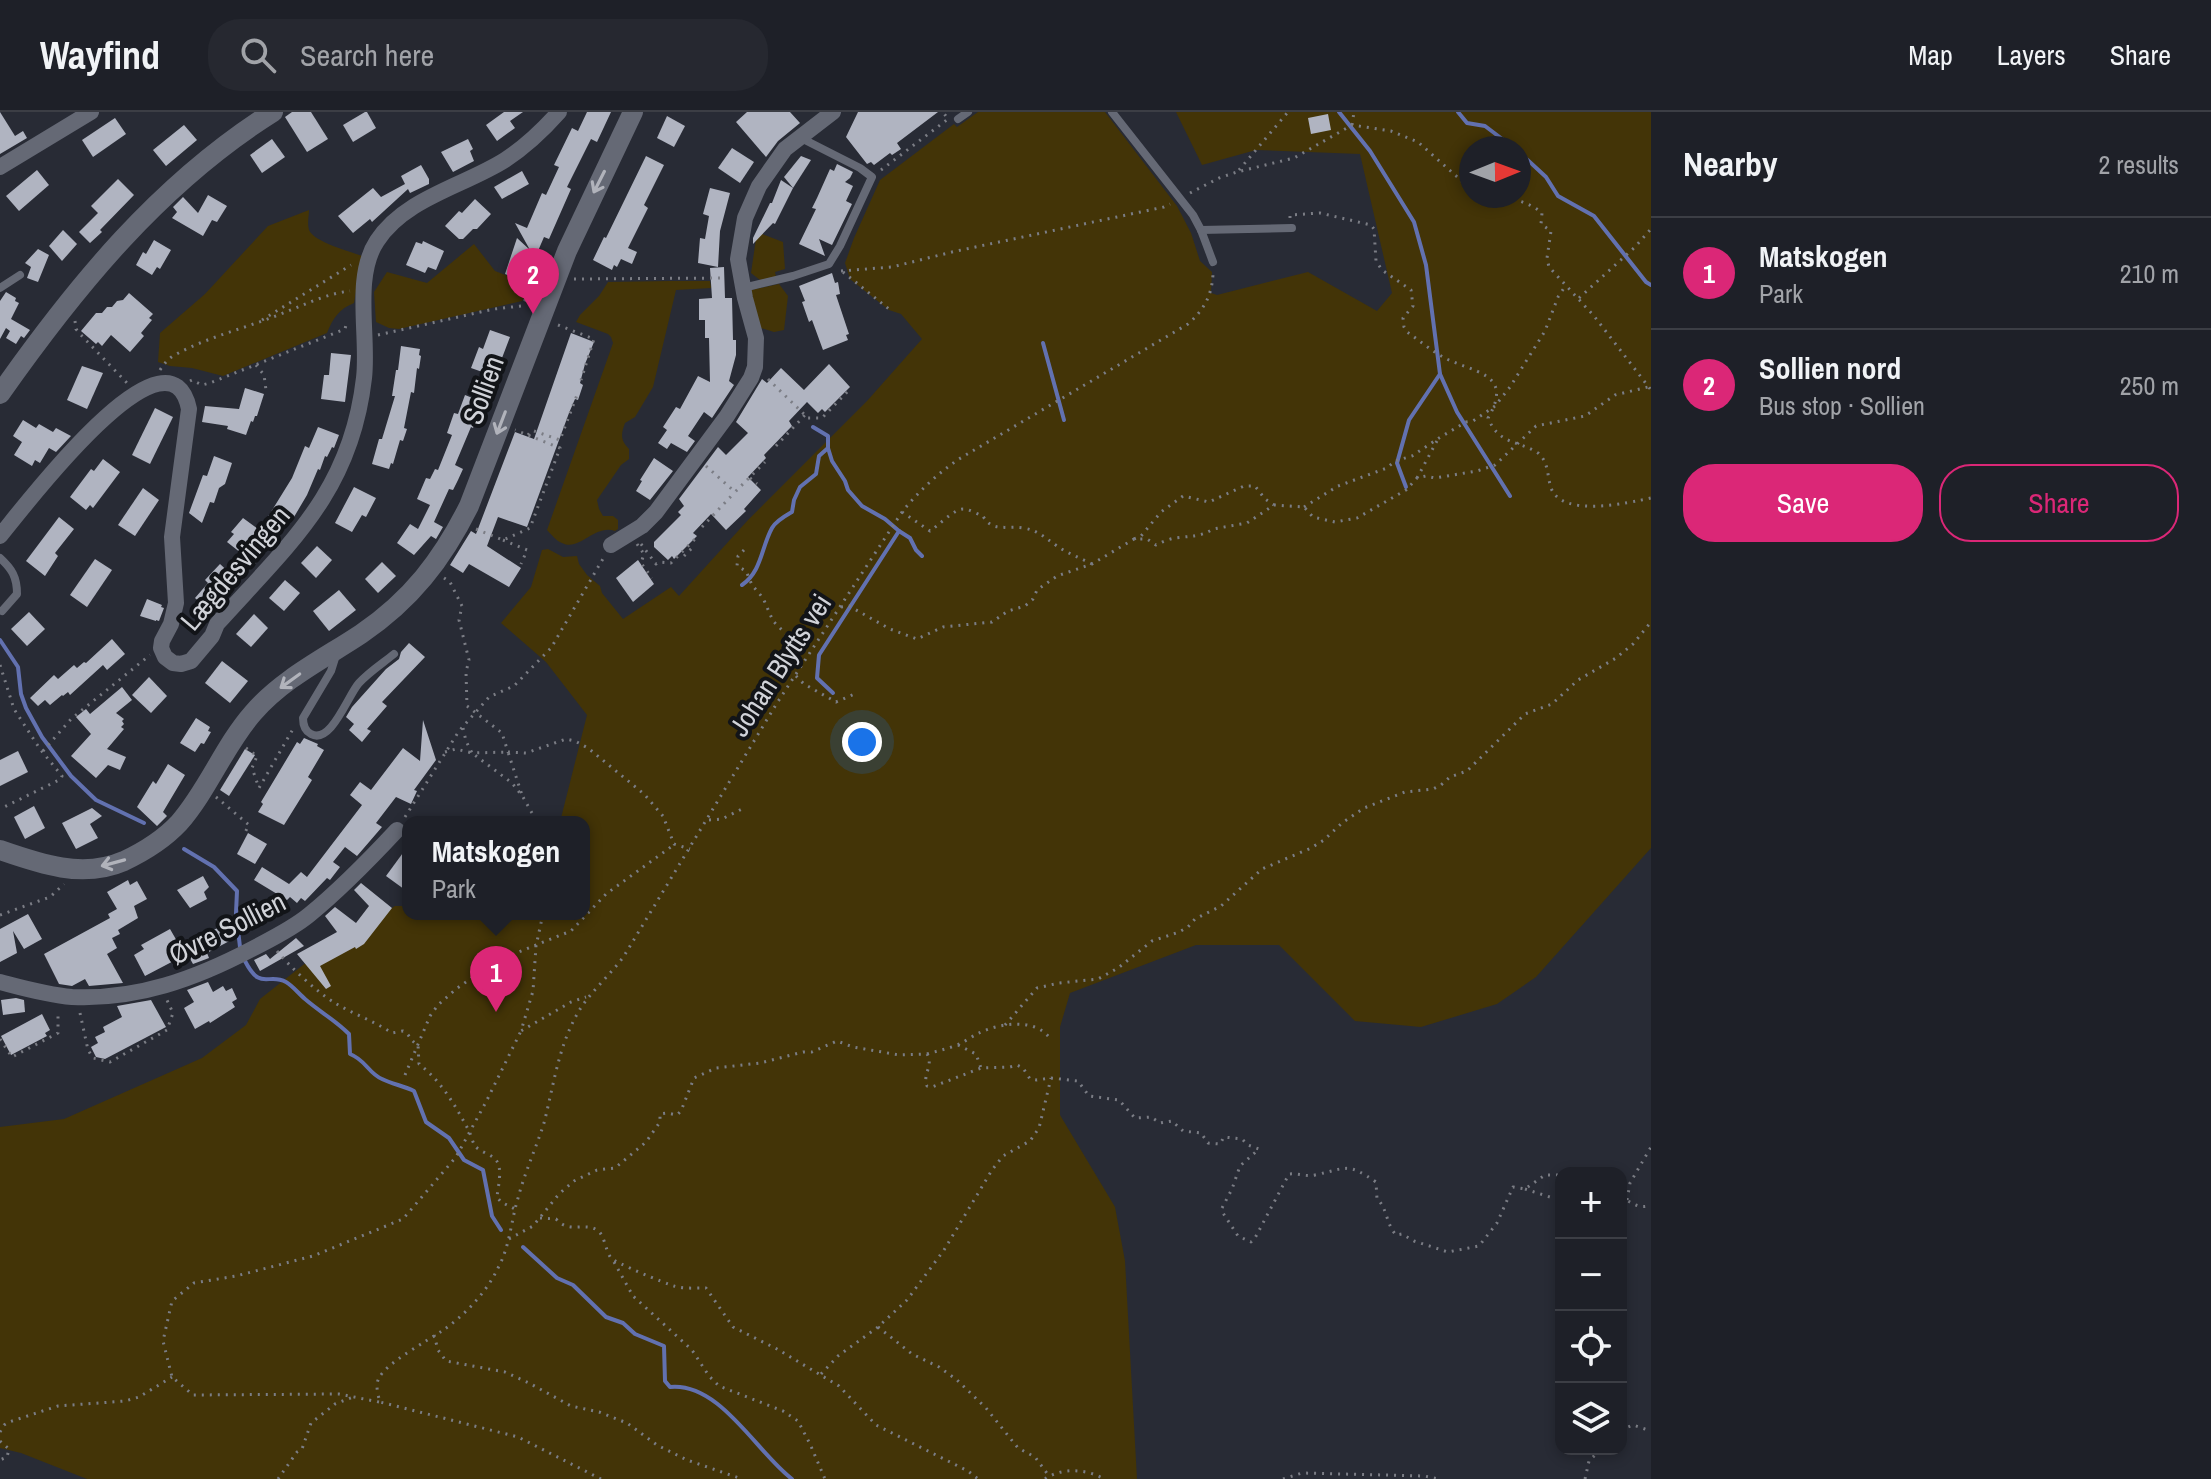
<!DOCTYPE html>
<meta charset="utf-8">
<style>
body{margin:0;font-family:"Archivo Narrow",sans-serif;background:#262830;color:#f1f3f6}
.controls{position:absolute;right:24px;bottom:24px;display:grid;overflow:hidden;border-radius:16px;box-shadow:0 4px 12px #0003}
.controls button{width:72px;height:72px;display:grid;place-items:center;padding:0;border:0;border-bottom:2px solid #3c3e45;background:#1e2028;color:#f1f3f6;font:40px sans-serif}
.compass{position:absolute;left:1459px;top:24px;width:72px;height:72px;border-radius:50%;background:#1e2028;box-shadow:0 4px 12px #0003;rotate:89deg}
.you{position:absolute;left:862px;top:630px;width:28px;height:28px;margin:-20px;border:6px solid #fff;border-radius:50%;background:#1a73e8;box-shadow:0 0 0 12px #1a73e833}
.badge{display:grid;place-items:center;width:52px;height:52px;border-radius:50%;background:#db2777;color:#fff;font-size:26px;font-weight:700}
.pin{position:absolute;translate:-50% -66px;filter:drop-shadow(0 2px 4px #0008)}
.pin::after{content:'';position:absolute;top:42px;width:28px;height:24px;background:inherit;clip-path:polygon(0 0,100% 0,50% 100%)}
.popup{position:absolute;left:402px;top:704px;width:188px;height:104px;box-sizing:border-box;display:grid;place-content:center;border-radius:16px;background:#1e2028;filter:drop-shadow(0 2px 6px #0005);font-size:26px;white-space:nowrap;color:#a1a3a8}
.popup b{font-size:30px;color:#f1f3f6}
.popup::after{content:'';position:absolute;left:50%;top:100%;margin-left:-16px;border:16px solid transparent;border-top-color:#1e2028}
.list{margin:0;padding:0;list-style:none}
h2{display:flex;justify-content:space-between;align-items:center;height:104px;margin:0;padding:0 32px;font-size:34px}
h2 small{font-size:26px;font-weight:400;color:#a1a3a8}
.list li{display:grid;grid-template-columns:52px 1fr auto;gap:24px;align-items:center;box-sizing:border-box;height:112px;padding:0 32px;border-top:2px solid #3c3e45}
.list b{display:block;font-size:30px;white-space:nowrap}
.list p{margin:0;font-size:26px;white-space:nowrap;color:#a1a3a8}
.list em{font-size:26px;font-style:normal;color:#a1a3a8}
.actions{display:flex;gap:16px;padding:24px 32px}
.actions a{flex:1;padding:18px 0;border:2px solid #db2777;border-radius:32px;text-align:center;font-size:28px;color:#db2777}
.actions .main{background:#db2777;color:#fff}
.icon{flex:none;width:44px;height:44px;fill:none;stroke:currentColor;stroke-width:2;stroke-linecap:round;stroke-linejoin:round}
.map{position:relative;flex:none;width:1651px;height:1367px;overflow:hidden}
header{display:flex;align-items:center;gap:48px;box-sizing:border-box;height:112px;padding:0 40px;background:#1e2028;border-bottom:2px solid #3c3e45}
header strong{font-size:38px}
nav{display:flex;gap:44px;margin-inline-start:auto;font-size:28px}
.search{width:560px;height:72px;background:#262830;display:flex;align-items:center;gap:20px;box-sizing:border-box;padding:0 28px;border-radius:32px;color:#a1a3a8;font-size:30px}
main{display:flex}
aside{flex:1;background:#1e2028}
.map>svg:first-child{display:block}
</style>
<header>
<strong>Wayfind</strong>
<div class="search"><svg class="icon" aria-label="search" viewBox="0 0 24 24"><circle cx="10" cy="10" r="6"/><path d="M15 15l6 6"/></svg>Search here</div>
<nav><a>Map</a><a>Layers</a><a>Share</a></nav>
</header>
<main>
<div class="map">
<svg width="1651" height="1367" viewBox="0 0 1651 1367">
<rect width="100%" height="100%" fill="#282b35"/>
<g fill="#433407" fill-rule="evenodd">
<path d="M978,0H1105L1177,94L1191,121L1200,149L1212,160L1211,181L1217,183L1308,160L1377,199L1392,181L1360,42L1256,38L1202,53L1176,0H1651V736L1536,865L1497,892L1421,915L1355,909L1279,833H1196L1070,881L1060,915V1003L1115,1095L1125,1149L1137,1367H87L21,1341L0,1336V1015L64,1007L202,946L246,913L260,887L317,842L395,794H408V802H584V710H560L587,603L546,550L501,511L531,475L542,438L548,437L563,445L577,444L579,452L587,463L600,474L602,481L623,507L671,475L679,484L748,408L867,289L922,227L901,202L889,198L850,167L845,151L854,126L880,68L954,12L957,15ZM1471,36H1519V84H1471Z"/>
<path d="M309,98C309,104 307,111 309,118C314,130 349,139 362,144L354,191C339,197 333,206 327,221L223,264L192,256L170,254L158,250L160,221L205,182L268,114Z"/>
<path d="M757,120L783,130L785,157L775,160L776,165L760,168L751,161Z"/>
<path d="M474,132L495,159L529,172L540,169L534,183L526,182L522,189L399,217L389,216L376,210L374,180L387,160L427,171Z"/>
<path d="M669,169H710L711,176L676,178L653,275L635,305L625,311C621,322 620,328 629,337V347L621,353L597,388L599,397L603,404H613L618,408V417L615,419C594,412 580,440 562,431C556,429 551,422 547,418L613,231L611,225L608,222L576,210L580,203L599,184L608,170Z"/>
<path d="M779,172L788,184L784,218L774,220L758,215L751,178Z"/>
</g>
<g fill="none" stroke-linecap="round" stroke-linejoin="round">
<g stroke="#6271b0" stroke-width="4">
<path d="M1339,0L1370,39L1414,110L1426,153L1440,262L1457,300L1510,384"/>
<path d="M1458,0L1467,11L1485,14L1514,36"/>
<path d="M1519,40L1546,65L1558,84L1594,104L1646,170L1651,173"/>
<path d="M1043,231L1064,308"/>
<path d="M828,336L832,349L845,369L848,378L862,394L885,407L899,419L910,426L916,438L922,444"/>
<path d="M1406,375L1397,351L1409,308L1440,262"/>
<path d="M742,473C762,459 761,436 772,416C776,409 785,404 792,400L794,388L800,375L816,362L819,344L828,336V324L813,315"/>
<path d="M0,528L18,555L21,582L26,596L42,625L71,664L96,688L144,711"/>
<path d="M833,581L817,566L819,543L899,419"/>
<path d="M184,737L214,755L237,779L236,801L240,835"/>
<path d="M245,849C261,880 268,860 286,870C293,874 299,882 305,887C320,900 335,908 349,922L350,942C366,948 368,961 382,967C392,972 404,974 414,979L426,1010L449,1026L464,1048L483,1058L492,1104L501,1118"/>
<path d="M523,1135L557,1166L573,1173L606,1205L623,1211L635,1222L664,1234L665,1269L670,1275C720,1270 757,1341 792,1367"/>
</g>
</g>
<g fill="#b0b4c1">
<path d="M0,0L15,24L23,19L27,26L0,42Z"/>
<path d="M292,0H311L328,27L307,40L285,5Z"/>
<path d="M365,0H367L376,16L353,30L343,13Z"/>
<path d="M504,0H523L510,9L515,16L497,29L486,13Z"/>
<path d="M587,0H611L597,30L591,27L567,75L571,77L549,127L544,125L529,160L527,159L523,169L505,162L517,126L530,138L515,111L527,116L542,81L546,83L559,55L554,53L572,16L578,19Z"/>
<path d="M747,0H790L800,11L778,29L766,45L736,10Z"/>
<path d="M858,0H938L897,31L901,37L892,43L890,41L874,53L871,50L867,52L846,25Z"/>
<path d="M1328,2L1331,18L1311,22L1308,6Z"/>
<path d="M667,4L685,14L674,35L657,26Z"/>
<path d="M115,6L126,22L93,45L82,28Z"/>
<path d="M184,13L197,28L166,54L153,38Z"/>
<path d="M272,27L285,45L262,61L250,43Z"/>
<path d="M468,27L473,37L470,39L474,49L453,60L441,40Z"/>
<path d="M732,36L754,50L740,71L718,56Z"/>
<path d="M646,44L664,53L644,93L648,96L628,136L637,140L632,152L621,147L617,155L614,153L612,158L593,148L604,125L606,126Z"/>
<path d="M801,44L811,48L793,76L784,65Z"/>
<path d="M837,52L853,60L850,66L845,70L853,74L846,89L852,92L832,133L819,127L825,144L799,132L816,97L812,96L817,86L830,57L834,59Z"/>
<path d="M421,53L429,67V72L410,81L408,77L372,110L370,107L353,121L338,104L373,76L381,85L405,72L401,64Z"/>
<path d="M37,58L49,73L19,99L6,84Z"/>
<path d="M522,59L529,72L502,87L494,75Z"/>
<path d="M118,67L134,83L100,118L102,120L90,131L79,120L98,101L91,94Z"/>
<path d="M781,68L793,76L775,112L773,111L753,132V126L770,91H772Z"/>
<path d="M710,76L730,81L720,119L718,155L698,151L700,126L705,127L709,104L703,102Z"/>
<path d="M208,83L227,94L217,110L212,108L203,124L172,106L177,100L173,95L183,85L198,101Z"/>
<path d="M475,87L491,102L477,117H473L463,127H459L445,114L459,99L462,101Z"/>
<path d="M63,118L77,132L62,149L49,134Z"/>
<path d="M154,128L171,138L160,157L157,155L152,163L136,153L143,140L146,142Z"/>
<path d="M423,129L444,139L436,158L428,155L425,161L406,153L416,130L422,132Z"/>
<path d="M38,137L49,143L38,170L27,166L31,155L25,151Z"/>
<path d="M724,155L725,186H732L733,228H736V243L729,269L734,273L712,306L704,300L688,324L695,329L687,340L671,331L667,337L658,331L667,318L663,315L676,295L680,297L698,264L710,270L709,226H705V208H699V187L712,186L710,156Z"/>
<path d="M832,161L835,171L838,170L840,182L836,183L849,222L846,223L848,228L823,238L812,208L809,210L802,190L805,189L799,174Z"/>
<path d="M6,180L16,186L15,189L19,191L11,207L30,218L24,226L21,224L16,232L6,226L10,219L6,216L0,227V189Z"/>
<path d="M129,181L153,202L149,206L152,208L141,221L144,224L130,240L111,223L102,234L98,230L96,232L81,219L96,201H102L107,195H112L117,189L123,188Z"/>
<path d="M490,218L510,225L502,246L499,245L491,263L471,256L479,235L483,237Z"/>
<path d="M571,221L594,230L585,252L580,271L583,273L578,288L575,287L569,301L527,415L498,405L487,434L521,456L509,475L469,452L463,461L450,453L471,419L476,422L515,320L534,327Z"/>
<path d="M401,234L420,237L419,243L421,244L419,257L417,256L414,281L411,280L404,316L407,317L403,329L400,328L393,352L391,351L389,357L372,352L379,327H382L395,284H392L396,258H398Z"/>
<path d="M331,241L351,243L345,290L321,287L324,263H329Z"/>
<path d="M829,252L850,275L825,300L822,297L818,301L807,290L789,309L792,314L764,343L766,346L748,365L761,378L744,397L746,399L726,418L711,402L693,421L697,424L674,447L672,444L668,448L654,435V430L681,403L678,400L684,394L679,387L718,335L726,343L748,321L736,310L762,267L767,271L781,256L804,278Z"/>
<path d="M82,254L103,261L87,297L67,288Z"/>
<path d="M245,276L264,282L257,304H255L253,310L251,309L246,323L227,317L228,314L202,310L205,294L239,297Z"/>
<path d="M465,283L485,291L478,311L475,310L473,316L471,315L455,353L463,357L458,368L453,378L449,377L434,410L443,415L436,427L431,424L414,443L397,431L410,412L418,417L430,393L417,387L426,366L430,367L435,357L438,358L452,323L447,321L454,301L458,302Z"/>
<path d="M155,296L173,305L150,352L132,343Z"/>
<path d="M23,308L36,316L39,312L53,320L56,316L71,324L56,340L49,336L40,351L35,348L32,354L14,343L22,330L13,324Z"/>
<path d="M318,315L339,323L334,336L332,335L327,345L325,344L320,358L318,357L307,383L294,405L292,407L290,405L287,409L282,406L277,414L266,408L292,366L305,334L309,336Z"/>
<path d="M214,344L232,351L225,372L219,376L214,391L210,390L202,411L189,401L203,363L207,364Z"/>
<path d="M654,346L673,359L650,388L636,379L642,369L640,368Z"/>
<path d="M103,347L120,360L93,396L90,393L86,398L70,385L91,357L94,359Z"/>
<path d="M354,375L376,386L366,405L362,403L352,420L335,411Z"/>
<path d="M143,376L159,388L135,424L118,413Z"/>
<path d="M59,405L74,417L55,441L58,444L45,464L26,449Z"/>
<path d="M243,406L265,422L260,430L268,435L255,452L227,430L234,422L231,420Z"/>
<path d="M317,434L332,448L316,466L301,451Z"/>
<path d="M95,447L112,458L87,495L70,483Z"/>
<path d="M638,448L654,472L633,490L616,466Z"/>
<path d="M382,450L396,464L378,481L365,467Z"/>
<path d="M220,452L235,466L226,476L228,478L227,481L210,500L195,486L208,471L205,468Z"/>
<path d="M285,468L300,481L284,499L269,486Z"/>
<path d="M339,478L356,498L329,519L313,499Z"/>
<path d="M147,487L162,493L161,495L164,496L159,509L156,508V509L140,504Z"/>
<path d="M29,500L45,517L27,534L11,517Z"/>
<path d="M254,502L268,516L251,535L236,522Z"/>
<path d="M112,527L125,542L107,558L103,553L70,583L68,580L63,584L62,583L50,593L45,588L38,594L30,586L54,563L58,567L74,553L77,556L84,550L86,551Z"/>
<path d="M409,531L425,545L382,590L387,594L367,617L371,619L362,630L349,618L354,612L346,605L352,595L386,557L399,547L401,540Z"/>
<path d="M222,549L248,569L230,591L205,571Z"/>
<path d="M149,565L167,584L151,601L132,583Z"/>
<path d="M122,575L132,588L116,601L124,607L122,609L124,612L121,615L124,617L107,637L126,645L120,658L108,653L96,666L71,644L91,622L76,605L86,597L90,602Z"/>
<path d="M196,606L210,615L208,619L211,620L204,632L201,631L195,640L180,631Z"/>
<path d="M423,608L436,648L414,678L417,679L411,692L396,685L376,711L382,715L357,744L345,735L333,750L340,755L330,768L327,766L305,789L301,786L297,791L290,785L287,788L254,768L262,755L289,772L301,760L307,765L362,693L350,683L360,670L371,678L403,636L420,649Z"/>
<path d="M304,626L318,632L317,634L324,638L308,665L312,668L284,713L258,700L263,692L261,690L297,630L300,632Z"/>
<path d="M245,637L255,643L229,684L220,678Z"/>
<path d="M18,639L28,660L0,674V648Z"/>
<path d="M168,652L185,663L163,700L167,704L157,714L137,695L153,669L156,672Z"/>
<path d="M34,694L45,716L25,727L14,705Z"/>
<path d="M92,696L102,704L90,712L98,726L76,737L62,711Z"/>
<path d="M248,721L267,732L255,752L237,742Z"/>
<path d="M408,734V780L386,764Z"/>
<path d="M203,764L209,775L204,780L207,787L190,796L177,778Z"/>
<path d="M128,768L130,773L137,769L147,787L134,794L138,806L118,818L120,822L112,826L117,836L107,842L123,871L89,874L85,867L72,874L59,872L44,842L110,806L108,802L117,797L107,780Z"/>
<path d="M361,771L392,796L364,832L356,837L355,835L320,854L331,874L326,877L297,842L337,820L325,804L335,795L356,811L369,794L354,778Z"/>
<path d="M28,802L42,827L24,837L13,819L17,841L0,850V817Z"/>
<path d="M227,811L235,826L207,841L209,846L193,852L183,834Z"/>
<path d="M170,817L185,843L145,864L134,843L144,837L141,833Z"/>
<path d="M296,826L304,834L260,859L254,848L266,842L270,847Z"/>
<path d="M208,870L213,880L223,874L226,879L232,876L237,887L232,890L235,895L210,911L209,909L195,917L184,896L194,890L187,878Z"/>
<path d="M16,886L24,888L25,900L3,903L1,888Z"/>
<path d="M151,888L166,915L105,947L96,945L91,935L98,931L95,925L105,920L103,915L122,905L117,894Z"/>
<path d="M42,902L50,918L45,921L47,924L11,943L1,924Z"/>
</g>
<g fill="none" stroke-linecap="round" stroke-linejoin="round">
<g stroke="#7b7d85" stroke-width="3" stroke-dasharray="2 6" stroke-linecap="butt">
<path d="M1352,13L1354,0"/>
<path d="M881,58L948,7L943,0"/>
<path d="M1239,58L1288,0"/>
<path d="M1190,81L1219,66L1237,60L1294,46L1352,13L1391,19L1418,30L1464,71L1471,81"/>
<path d="M1498,84C1511,86 1531,91 1542,101L1541,112L1551,119L1547,146L1549,155L1594,204L1651,278"/>
<path d="M1290,106V103L1320,101L1371,113L1374,117L1376,149L1382,158L1411,178L1413,194L1403,206L1404,215L1407,220C1419,228 1430,238 1443,245C1472,261 1515,260 1488,306C1499,333 1518,328 1538,341C1549,350 1547,364 1551,376C1562,406 1627,391 1651,386"/>
<path d="M841,159L892,155L952,140L1164,95L1170,92"/>
<path d="M843,160L889,197"/>
<path d="M574,167L726,166"/>
<path d="M1579,186L1635,135L1651,117"/>
<path d="M262,208L351,153"/>
<path d="M75,209L76,217L80,222L128,272"/>
<path d="M558,213L594,227L581,268"/>
<path d="M378,223L494,197L521,194L527,185L530,186"/>
<path d="M256,253L264,263L266,278"/>
<path d="M160,258C164,252 167,248 173,244C205,226 239,218 273,205C298,196 323,182 350,179"/>
<path d="M768,267L808,306H822L851,276"/>
<path d="M190,269L192,268L202,273L210,271L345,217L347,209"/>
<path d="M528,323L531,319H534L560,328L577,283"/>
<path d="M776,334L805,303"/>
<path d="M706,354L735,380L765,350"/>
<path d="M750,366L757,372"/>
<path d="M1417,366L1438,327"/>
<path d="M1304,395L1338,374L1387,356L1395,349L1412,344L1439,326L1466,310L1473,309L1495,294L1510,275L1545,219L1558,185L1566,173"/>
<path d="M902,400L930,419C938,414 955,396 964,397C969,397 977,402 983,404C992,421 1008,413 1023,416C1038,418 1045,426 1057,434C1067,441 1080,446 1092,452"/>
<path d="M702,415L735,380"/>
<path d="M476,417L503,428L530,416L560,336L515,318"/>
<path d="M1134,427L1141,424L1161,400L1183,384L1209,390L1244,374H1255L1265,387L1274,393"/>
<path d="M503,428L527,438L521,452"/>
<path d="M637,432L644,442L641,451L652,466"/>
<path d="M641,432L656,452L659,450L671,451L697,425"/>
<path d="M744,438L738,444L737,454L746,459L752,473L763,486L773,509L788,524L789,552L801,556"/>
<path d="M684,444L694,434"/>
<path d="M444,466L450,470L462,494L459,508L469,548L466,560L467,594L502,621L508,640L526,641L566,627L575,629L588,636L644,682L663,704L674,732L690,737"/>
<path d="M841,495L849,494L890,517L917,527L943,515L992,510L1008,499L1025,494L1033,487L1037,478L1057,464L1092,452L1134,427H1147L1156,433C1162,430 1169,427 1175,426C1189,424 1201,425 1213,417L1247,411L1274,393L1304,395L1313,405L1335,410L1357,406L1406,378L1417,366L1426,364L1435,366L1477,359L1495,353L1536,314L1585,304L1615,283L1648,275"/>
<path d="M0,553L14,597L40,637L62,664L61,667L0,697"/>
<path d="M796,564L804,572L836,590L857,581"/>
<path d="M463,616L466,629L472,641L508,640L522,683"/>
<path d="M246,636L257,644L252,656L259,676L293,617"/>
<path d="M43,639L71,607L150,543"/>
<path d="M445,640L456,637L472,641L512,671L523,685L537,710"/>
<path d="M216,685L249,713L243,724"/>
<path d="M405,705L459,619L489,585L514,574L551,536L604,445"/>
<path d="M709,708L722,707L742,697"/>
<path d="M543,802L536,834L533,879L521,919L571,890L586,885"/>
<path d="M0,803L50,785L64,772"/>
<path d="M277,839C290,855 318,881 335,891C353,902 374,909 392,921L403,919C410,922 410,929 418,933L419,952C441,969 455,993 468,1017C471,1022 472,1029 475,1034C480,1040 491,1042 496,1048C503,1056 498,1075 497,1085L501,1090L515,1097"/>
<path d="M80,901L88,938L93,946L110,950L167,918L173,901L166,886"/>
<path d="M1005,913L1037,876L1059,871L1098,867L1118,856L1152,829L1179,820L1188,815L1195,807L1221,794L1262,757L1311,736L1324,728L1342,711L1364,696L1405,680L1433,677L1441,673L1450,665L1467,659L1525,602L1552,592L1578,568L1616,546L1633,532L1651,510"/>
<path d="M0,927L12,945L58,921V899"/>
<path d="M958,933L976,942L981,956"/>
<path d="M927,942C937,939 947,937 957,933C965,930 972,924 979,921C1000,911 1033,906 1049,925"/>
<path d="M405,963L430,904L438,893L456,877L496,849L571,819L606,782L675,732"/>
<path d="M1525,1077L1553,1086H1561"/>
<path d="M1621,1086C1633,1090 1638,1098 1651,1093"/>
<path d="M1627,1088L1630,1071L1651,1035"/>
<path d="M540,1106L556,1107C569,1122 585,1110 597,1118C605,1123 605,1138 611,1146C614,1150 666,1172 674,1174C684,1177 696,1176 706,1176L733,1215L777,1237L839,1274L876,1313L968,1359L978,1367"/>
<path d="M509,1127L533,1114L559,1082L574,1069L597,1058L615,1056L646,1030L660,1010V1002L667,1001L677,1003L681,999L694,966L716,956L760,951L803,940H812L837,929L853,935L882,940L899,943L927,942C934,953 922,963 927,974L932,975L981,956L1010,955L1017,953L1023,956L1030,967L1037,968L1051,966L1078,969L1089,984L1119,988L1135,1006L1151,1005L1160,1011L1172,1009L1183,1019L1201,1021L1208,1031L1220,1032L1224,1025L1242,1027L1248,1033L1259,1037L1240,1054L1232,1077L1222,1096L1223,1101L1238,1124L1251,1130L1255,1126L1289,1062C1298,1061 1306,1065 1315,1063C1347,1056 1347,1050 1376,1070L1377,1087C1387,1095 1386,1112 1396,1123L1402,1122L1414,1129L1448,1140L1479,1134L1497,1111L1513,1075L1525,1077L1545,1063H1561"/>
<path d="M614,1150L633,1184L692,1238L709,1264L719,1274L783,1299L798,1309L810,1332L825,1367"/>
<path d="M878,1215L912,1242L939,1255L957,1268L986,1296L1018,1336L1035,1345L1049,1364"/>
<path d="M434,1223L438,1238L446,1249L505,1260L529,1271L571,1294L599,1300L627,1311L657,1333L687,1348L742,1367"/>
<path d="M821,1262L838,1244L878,1215L907,1188L944,1138L992,1058L1003,1044L1030,1029L1039,1016L1051,966"/>
<path d="M379,1290L339,1282L193,1283L172,1265L163,1229L172,1189L194,1171L236,1164L313,1144L403,1107L456,1045L486,990L521,919"/>
<path d="M1621,1318L1633,1313L1651,1319"/>
<path d="M0,1320L4,1313L9,1310L58,1294L125,1289L139,1285L172,1265"/>
<path d="M0,1329L9,1337L7,1345L0,1348"/>
<path d="M278,1367L297,1340L302,1337L311,1311L335,1292L353,1285"/>
<path d="M601,1367L518,1325L380,1290C378,1283 375,1273 379,1266C386,1251 427,1229 442,1219C465,1203 486,1181 498,1156C510,1134 511,1109 518,1086C525,1060 536,1036 544,1011C553,976 558,938 575,906C587,882 609,865 624,844L777,591L902,400C919,379 937,362 959,347L1188,212C1204,198 1212,183 1213,162"/>
<path d="M1045,1367C1062,1355 1087,1357 1104,1367"/>
<path d="M1283,1367L1302,1361L1424,1364L1439,1367"/>
<path d="M1585,1367L1589,1349L1601,1337"/>
</g>
<g stroke="#656975" stroke-width="8">
<path d="M1112,0L1193,103L1201,118L1213,150"/>
<path d="M958,7L968,0"/>
<path d="M1201,118L1292,116"/>
<path d="M0,176L20,163"/>
<path d="M743,176L793,164L829,152L840,134L872,65L860,56L799,25"/>
<path d="M0,446C12,457 17,465 17,482L2,499"/>
<path d="M336,543L331,559L303,606C303,612 305,619 311,622C331,633 348,583 359,571C369,560 383,551 394,542"/>
</g>
<g stroke="#656975" stroke-width="16">
<path d="M0,55L91,0"/>
<path d="M0,424C20,400 169,201 189,297L172,425L176,491L171,512L162,529L161,536L165,545L173,551L181,552L191,549L212,524L217,512C289,432 351,380 364,266C369,224 353,165 377,129C405,86 464,74 505,48C525,35 543,18 559,0"/>
<path d="M611,433L642,414L656,400L727,304L751,266L755,255L756,226L745,186L738,147L745,106L759,74L785,37L833,0"/>
<path d="M0,870C23,876 47,883 72,885C137,888 195,867 252,837C271,827 292,817 309,803C341,777 369,748 397,718"/>
</g>
<g stroke="#656975" stroke-width="20">
<path d="M0,282C76,174 160,71 273,0"/>
<path d="M0,738C40,752 83,767 124,749C143,740 164,727 179,711C208,678 224,634 253,601C282,567 325,546 361,522C411,488 442,448 469,394L567,139L633,0"/>
</g>
</g>
<defs><path id="oneway-shaft" d="M-6 0H5M1.5-3L5.5 0L1.5 3" fill="none" stroke-width="1.6" stroke-linecap="round" stroke-linejoin="round" transform="scale(2)"/></defs>
<g stroke="#b1b3bb">
<use href="#oneway-shaft" transform="translate(599 70) rotate(117)"/>
<use href="#oneway-shaft" transform="translate(501 311) rotate(111)"/>
<use href="#oneway-shaft" transform="translate(290 569) rotate(144)"/>
<use href="#oneway-shaft" transform="translate(113 751) rotate(165)"/>
</g>
<g text-anchor="middle" dominant-baseline="central" stroke-width="8" stroke-linejoin="round" paint-order="stroke">
<g font-size="28" fill="#d1d3d9" stroke="#121418">
<text transform="translate(483 278) rotate(-70)">Sollien</text>
<text transform="translate(235 456) rotate(-50)">Lægdesvingen</text>
<text transform="translate(780 553) rotate(-57)">Johan Blytts vei</text>
<text transform="translate(227 816) rotate(-27)">Øvre Sollien</text>
</g>
</g>
</svg>
<div class="controls">
<button>+</button>
<button>−</button>
<button><svg class="icon" aria-label="locate" viewBox="0 0 24 24"><circle cx="12" cy="12" r="6"/><path d="M12 2v4M12 18v4M2 12h4M18 12h4"/></svg></button>
<button><svg class="icon" aria-label="layers" viewBox="0 0 24 24"><path d="M12 4l9 5-9 5-9-5zM3 14l9 5 9-5"/></svg></button>
</div>
<svg class="compass" viewBox="-18 -18 36 36"><path d="M0-13l5 13h-10z" fill="#e53935"/><path d="M0 13l5-13h-10z" fill="#a1a3a8"/></svg>
<div class="you"></div>
<div class="pin badge" style="left:496px;top:900px">1</div>
<div class="popup"><b>Matskogen</b>Park</div>
<div class="pin badge" style="left:533px;top:202px">2</div>
</div>
<aside>
<h2>Nearby<small>2 results</small></h2>
<ul class="list">
<li><span class="badge">1</span><div><b>Matskogen</b><p>Park</p></div><em>210 m</em></li>
<li><span class="badge">2</span><div><b>Sollien nord</b><p>Bus stop · Sollien</p></div><em>250 m</em></li>
</ul>
<div class="actions"><a class="main">Save</a><a>Share</a></div>
</aside>
</main>
